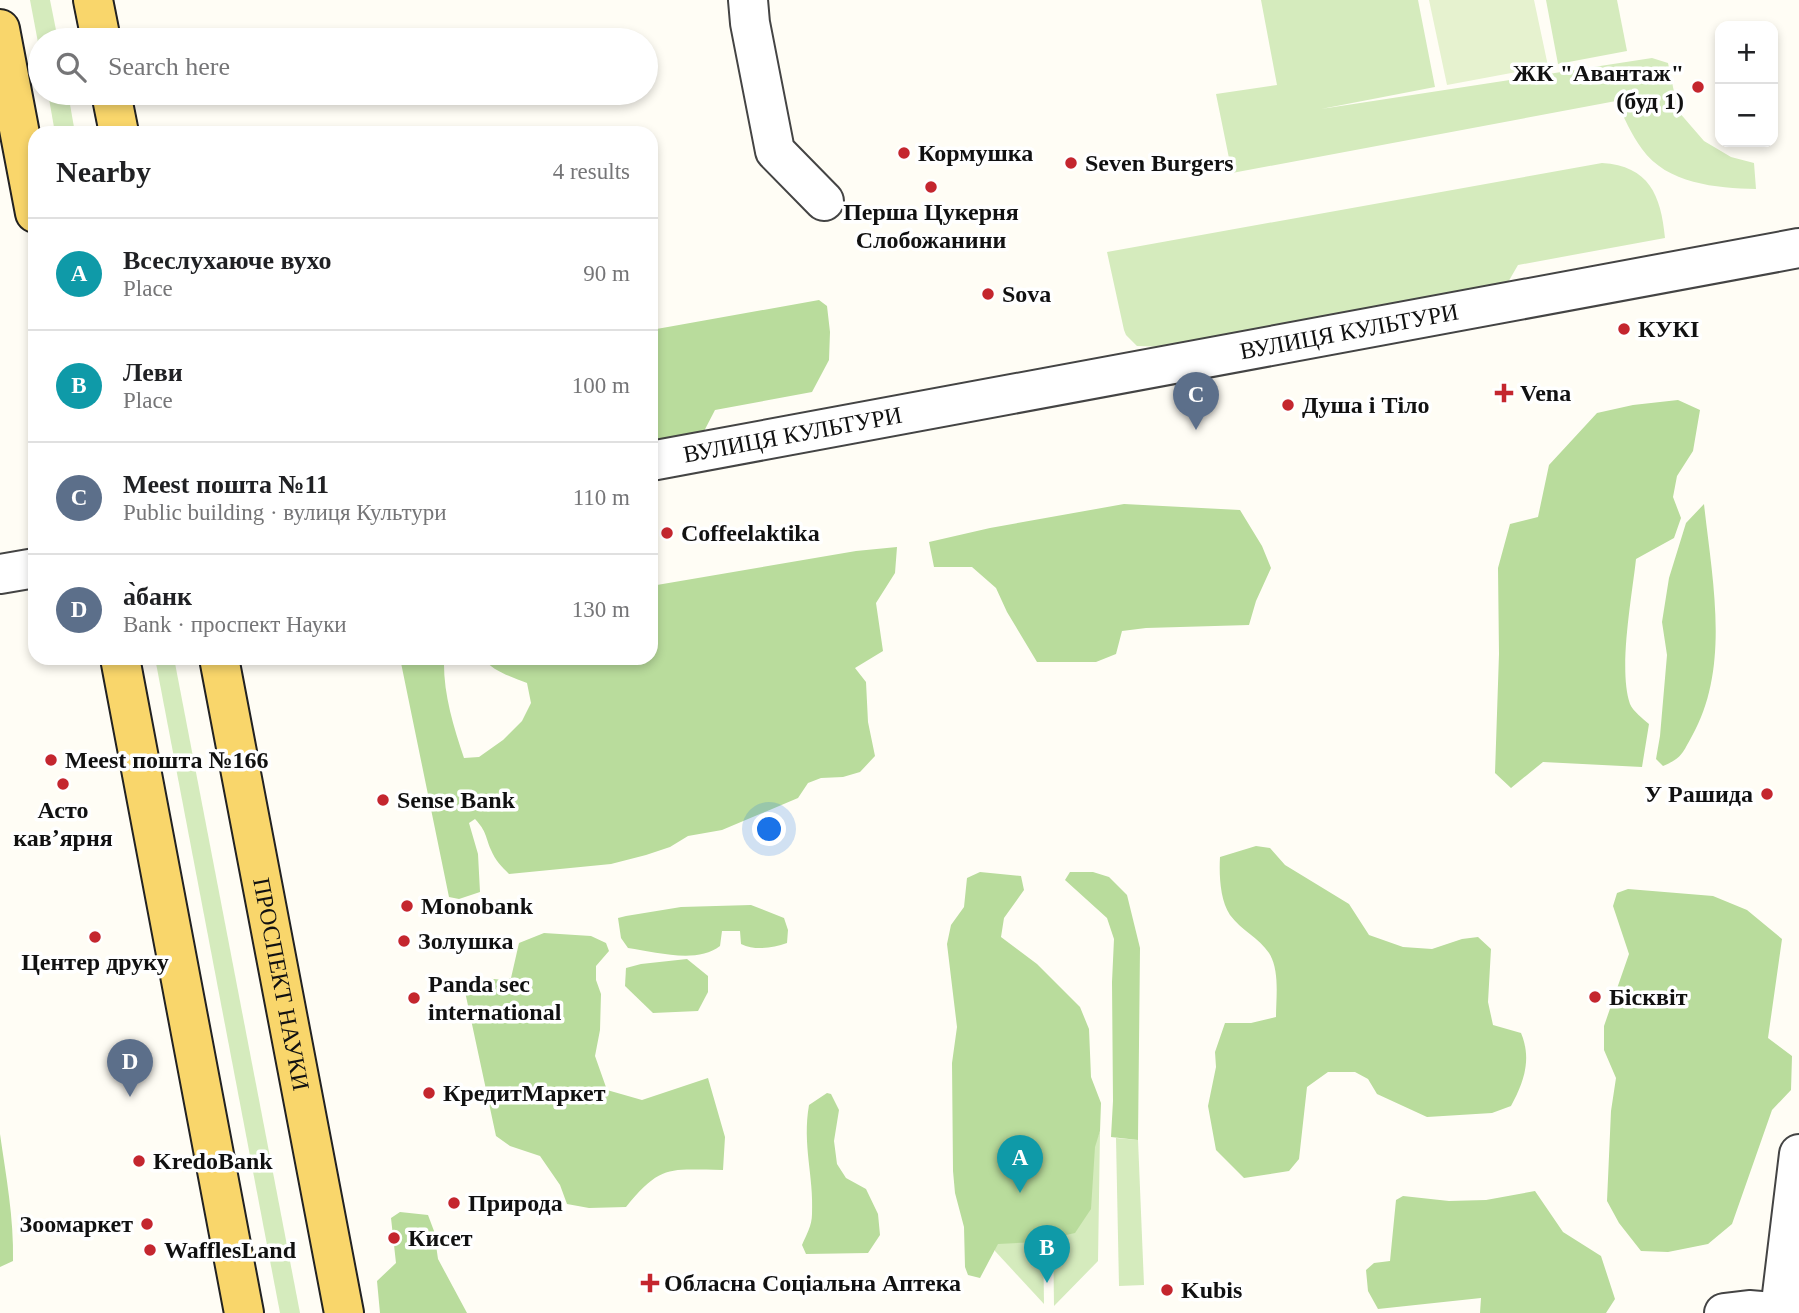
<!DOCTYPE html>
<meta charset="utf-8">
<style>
body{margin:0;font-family:"Times New Roman",serif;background:#f6f6f6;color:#202124}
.controls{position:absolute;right:21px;top:21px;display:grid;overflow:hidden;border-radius:14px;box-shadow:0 4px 10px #0003}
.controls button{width:63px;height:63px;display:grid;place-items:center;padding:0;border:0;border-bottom:2px solid #e0e0e0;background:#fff;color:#202124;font:35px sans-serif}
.you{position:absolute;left:770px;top:830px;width:24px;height:24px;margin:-18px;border:5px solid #fff;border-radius:50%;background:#1a73e8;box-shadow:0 0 0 10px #1a73e833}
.badge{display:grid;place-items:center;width:46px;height:46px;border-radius:50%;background:#2563eb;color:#fff;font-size:23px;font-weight:700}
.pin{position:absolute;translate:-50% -58px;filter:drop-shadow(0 2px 4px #0008)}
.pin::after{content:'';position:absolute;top:37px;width:24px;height:21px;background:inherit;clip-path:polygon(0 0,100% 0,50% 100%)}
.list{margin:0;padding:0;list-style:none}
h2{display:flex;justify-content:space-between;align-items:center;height:91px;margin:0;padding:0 28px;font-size:30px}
h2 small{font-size:23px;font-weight:400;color:#757577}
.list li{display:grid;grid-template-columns:46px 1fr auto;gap:21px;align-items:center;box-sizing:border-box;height:112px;padding:0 28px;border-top:2px solid #e0e0e0}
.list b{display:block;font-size:26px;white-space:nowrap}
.list p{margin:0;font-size:23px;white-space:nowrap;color:#757577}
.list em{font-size:23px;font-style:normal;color:#757577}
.icon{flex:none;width:38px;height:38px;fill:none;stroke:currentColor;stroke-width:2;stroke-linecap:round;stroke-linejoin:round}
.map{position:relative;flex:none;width:1799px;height:1313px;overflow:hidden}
.search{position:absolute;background:#fff;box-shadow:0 4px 10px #0003;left:28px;top:28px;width:630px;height:77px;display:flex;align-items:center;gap:18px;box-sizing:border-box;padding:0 24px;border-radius:38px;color:#757577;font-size:26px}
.panel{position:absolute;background:#fff;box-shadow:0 4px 10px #0003;left:28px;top:126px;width:630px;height:539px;border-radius:21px}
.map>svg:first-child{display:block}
</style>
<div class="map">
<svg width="1799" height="1313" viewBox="0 0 1799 1313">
<rect width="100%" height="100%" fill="#fffdf5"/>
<g fill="#d5ebbd">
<path d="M30,0H50L58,40H40V53Z"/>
<path d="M1261,0H1418L1435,87L1321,109L1652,58L1668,63L1678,111L1704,141L1731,157L1754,163L1756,189C1716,188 1667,184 1642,149C1631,134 1624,117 1616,101L1232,173L1216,94L1277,85Z"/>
<path d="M1546,0H1617L1627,51L1558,64Z"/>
<path d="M48,93H68L75,133H55Z"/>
<path d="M1602,163C1649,166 1661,195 1665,238L1518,265L1507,284L1166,347L1137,346L1126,335L1124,330L1107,252Z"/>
<path d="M155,658H174L300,1313H280Z"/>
<path d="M1100,1131L1098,1261L1054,1306L1053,1228L1070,1207Z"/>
<path d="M1116,1138L1138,1140L1144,1285L1119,1286Z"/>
<path d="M1043,1228L1044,1304L995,1251L992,1231Z"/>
</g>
<g fill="#b9dc9c">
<path d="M819,300L827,306L830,332L829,360L812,392L715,410L701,437L651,445V330Z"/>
<path d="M1678,400L1700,410L1693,451L1677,476L1673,497L1681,518L1674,538L1636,559C1632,597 1618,669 1630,704C1633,711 1643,719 1649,724L1642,767L1543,762L1511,788L1495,773L1499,654L1498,568L1510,524L1538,517L1549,465L1597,413L1633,405Z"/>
<path d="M1124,504L1240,510L1262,546L1271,568L1256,601L1249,625L1146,628L1122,631L1116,654L1096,662H1037L1007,612L996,588L972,567H934L929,542L990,528Z"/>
<path d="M1704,504C1712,579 1731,667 1692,736C1682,754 1682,758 1663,766L1656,759L1660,736L1667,655L1662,622L1669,578L1686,523Z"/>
<path d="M897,547L895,573L876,603L883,651L855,668L866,682L868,722L875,756L860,772L843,777L821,778L808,783L798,798L722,830L688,836L670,847L646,855L611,864L509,874C502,867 495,860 491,850C485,836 487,832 475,819L469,823L478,854L480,892L459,899L449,897L400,658H444C443,693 453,725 464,758L479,757L503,740L522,721L531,703L527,683C512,677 492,671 483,658H651V586L856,551Z"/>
<path d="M1256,846L1270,848L1285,865L1349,904L1369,935L1403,947L1432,949L1462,939L1478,937L1491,949L1488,1002L1493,1025L1521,1033C1532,1059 1524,1082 1511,1106L1492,1113L1427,1117L1377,1094L1368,1079L1355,1072H1328L1307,1087L1299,1159L1289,1171L1244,1178L1216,1150L1208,1106L1216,1067L1215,1052L1225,1023H1251L1276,1017C1276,998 1280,970 1269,953C1259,938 1241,930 1230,915C1220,900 1219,875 1220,857Z"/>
<path d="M980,872L1021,876L1024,890L1004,918L1001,937L1037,964L1080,1007L1089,1029L1091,1077L1101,1103L1100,1131L1095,1147L1091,1209L1075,1233L1035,1242L998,1244L980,1278L968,1275L965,1267L964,1227L955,1193L953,1171L952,1063L957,1027L947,944L951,925L964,907L967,878Z"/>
<path d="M1070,872H1093L1109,877L1127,895L1140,948L1138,1140L1111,1137L1113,1101L1112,982L1114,939L1107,918L1065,880Z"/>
<path d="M1628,889L1713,896L1747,910L1782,939L1768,1038L1792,1056L1791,1090L1772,1110L1732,1224L1708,1244L1668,1252L1641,1251L1619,1223L1607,1201L1611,1111L1616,1078L1604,1050V1026L1629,954L1613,906L1617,893Z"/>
<path d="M751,905L784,918L788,930L787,943C772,948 756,951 741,944L740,931H722L720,946C697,964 656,952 628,948L621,938L618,918L626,916L681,907Z"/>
<path d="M544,933L591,936L606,943L609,951L596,966V980L601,994L600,1030L595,1056L607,1090L642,1100L708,1078L725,1137L723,1170C670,1170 662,1163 626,1207L589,1208L567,1204L560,1185L540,1156L510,1146L496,1136L464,987L483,978L504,980L511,978L519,943Z"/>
<path d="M687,959L708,976V992L698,1011L653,1013L625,986L626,968L641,964Z"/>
<path d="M827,1093L831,1094L839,1110L834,1141L837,1164L846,1178L866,1189L878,1214L880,1235L868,1253L806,1254L802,1245C806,1235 812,1226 812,1214C814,1176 802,1145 809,1105Z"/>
<path d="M0,1134C6,1176 14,1218 13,1261L0,1267Z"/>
<path d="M1535,1191L1563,1232L1601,1256L1615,1299L1606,1313H1480L1481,1298L1378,1309L1368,1291L1366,1270L1374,1263L1390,1261L1396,1200L1403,1196L1449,1201L1486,1200Z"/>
<path d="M400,1212L428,1215L434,1231L438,1259L467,1313H380L377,1281L396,1263L391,1218Z"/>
</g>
<path fill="#e6f2cf" d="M1429,0H1534L1548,66L1447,85Z"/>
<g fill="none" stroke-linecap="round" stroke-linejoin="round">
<defs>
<g id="minor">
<path d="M748,0L750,23L775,151L824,201"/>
<path id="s1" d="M651,461L1799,248"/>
<path d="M0,574L35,568"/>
<path d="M1780,1311L1799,1154"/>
<path d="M1724,1313L1749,1310L1785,1313"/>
</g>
<g id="major">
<path d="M93,0L101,40"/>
<path d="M0,29L35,213"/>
<path d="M111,93L119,133"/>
<path d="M120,658L244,1313"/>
<path id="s2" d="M219,658L344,1313"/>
</g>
</defs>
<use href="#minor" stroke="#444" stroke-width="42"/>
<use href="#major" stroke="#222" stroke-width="42"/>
<use href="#minor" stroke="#fff" stroke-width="38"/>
<use href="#major" stroke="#f9d66b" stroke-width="38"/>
</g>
<g fill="#c4262e" stroke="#fff" stroke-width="2.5">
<circle cx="1698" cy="87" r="7"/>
<circle cx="904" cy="153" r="7"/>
<circle cx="1071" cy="163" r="7"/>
<circle cx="931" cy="187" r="7"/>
<circle cx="988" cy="294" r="7"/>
<circle cx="1624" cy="329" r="7"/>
<path d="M1500.5 382.5h7v7h7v7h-7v7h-7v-7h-7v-7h7z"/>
<circle cx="1288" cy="405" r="7"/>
<circle cx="667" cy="533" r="7"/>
<circle cx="51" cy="760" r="7"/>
<circle cx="63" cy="784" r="7"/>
<circle cx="1767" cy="794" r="7"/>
<circle cx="383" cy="800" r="7"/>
<circle cx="407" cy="906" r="7"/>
<circle cx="95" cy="937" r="7"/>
<circle cx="404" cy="941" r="7"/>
<circle cx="1595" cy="997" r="7"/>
<circle cx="414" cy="998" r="7"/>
<circle cx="429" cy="1093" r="7"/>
<circle cx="139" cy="1161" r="7"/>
<circle cx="454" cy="1203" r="7"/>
<circle cx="147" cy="1224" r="7"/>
<circle cx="394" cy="1238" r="7"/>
<circle cx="150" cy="1250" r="7"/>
<path d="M646.5 1272.5h7v7h7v7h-7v7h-7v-7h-7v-7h7z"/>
<circle cx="1167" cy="1290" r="7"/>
</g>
<g text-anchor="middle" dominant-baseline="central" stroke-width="7" stroke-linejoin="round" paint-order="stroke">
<g font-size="24" font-weight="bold" fill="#111" stroke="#fff" text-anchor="start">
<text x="1684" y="73" text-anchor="end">ЖК "Авантаж"<tspan x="1684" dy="28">(буд 1)</tspan></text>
<text x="918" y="153">Кормушка</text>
<text x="1085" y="163">Seven Burgers</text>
<text x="931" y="212" text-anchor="middle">Перша Цукерня<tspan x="931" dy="28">Слобожанини</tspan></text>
<text x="1002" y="294">Sova</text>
<text x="1638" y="329">КУКІ</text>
<text x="1520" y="393">Vena</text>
<text x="1302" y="405">Душа і Тіло</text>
<text x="681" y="533">Coffeelaktika</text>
<text x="65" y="760">Meest пошта №166</text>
<text x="1753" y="794" text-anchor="end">У Рашида</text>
<text x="397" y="800">Sense Bank</text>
<text x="63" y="810" text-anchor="middle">Асто<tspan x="63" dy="28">кавʼярня</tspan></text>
<text x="421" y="906">Monobank</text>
<text x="418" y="941">Золушка</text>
<text x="95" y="962" text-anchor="middle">Центер друку</text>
<text x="428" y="984">Panda sec<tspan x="428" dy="28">international</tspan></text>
<text x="1609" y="997">Бісквіт</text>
<text x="443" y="1093">КредитМаркет</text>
<text x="153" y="1161">KredoBank</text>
<text x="468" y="1203">Природа</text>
<text x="133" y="1224" text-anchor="end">Зоомаркет</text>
<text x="408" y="1238">Кисет</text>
<text x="164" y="1250">WafflesLand</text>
<text x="664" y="1283">Обласна Соціальна Аптека</text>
<text x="1181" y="1290">Kubis</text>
</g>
<g font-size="24" fill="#111" stroke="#fff">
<text stroke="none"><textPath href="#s1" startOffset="710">ВУЛИЦЯ КУЛЬТУРИ</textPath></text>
<text stroke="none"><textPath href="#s1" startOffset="144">ВУЛИЦЯ КУЛЬТУРИ</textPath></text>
<text stroke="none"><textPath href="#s2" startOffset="332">ПРОСПЕКТ НАУКИ</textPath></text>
</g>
</g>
</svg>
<div class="controls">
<button>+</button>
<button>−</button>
</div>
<div class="you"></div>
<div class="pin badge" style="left:1020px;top:1193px;background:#0f9aa8">A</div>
<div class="pin badge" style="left:1047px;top:1283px;background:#0f9aa8">B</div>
<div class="pin badge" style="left:1196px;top:430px;background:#5c6f8a">C</div>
<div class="pin badge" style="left:130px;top:1097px;background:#5c6f8a">D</div>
<div class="search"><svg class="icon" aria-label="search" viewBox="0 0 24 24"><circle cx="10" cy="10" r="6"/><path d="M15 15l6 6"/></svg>Search here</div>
<section class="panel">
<h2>Nearby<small>4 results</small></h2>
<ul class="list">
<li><span class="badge" style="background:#0f9aa8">A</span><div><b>Всеслухаюче вухо</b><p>Place</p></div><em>90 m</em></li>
<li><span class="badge" style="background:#0f9aa8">B</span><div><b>Леви</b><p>Place</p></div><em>100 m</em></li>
<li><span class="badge" style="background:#5c6f8a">C</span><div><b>Meest пошта №11</b><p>Public building · вулиця Культури</p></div><em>110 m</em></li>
<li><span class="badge" style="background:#5c6f8a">D</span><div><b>а̀банк</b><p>Bank · проспект Науки</p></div><em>130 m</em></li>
</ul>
</section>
</div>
